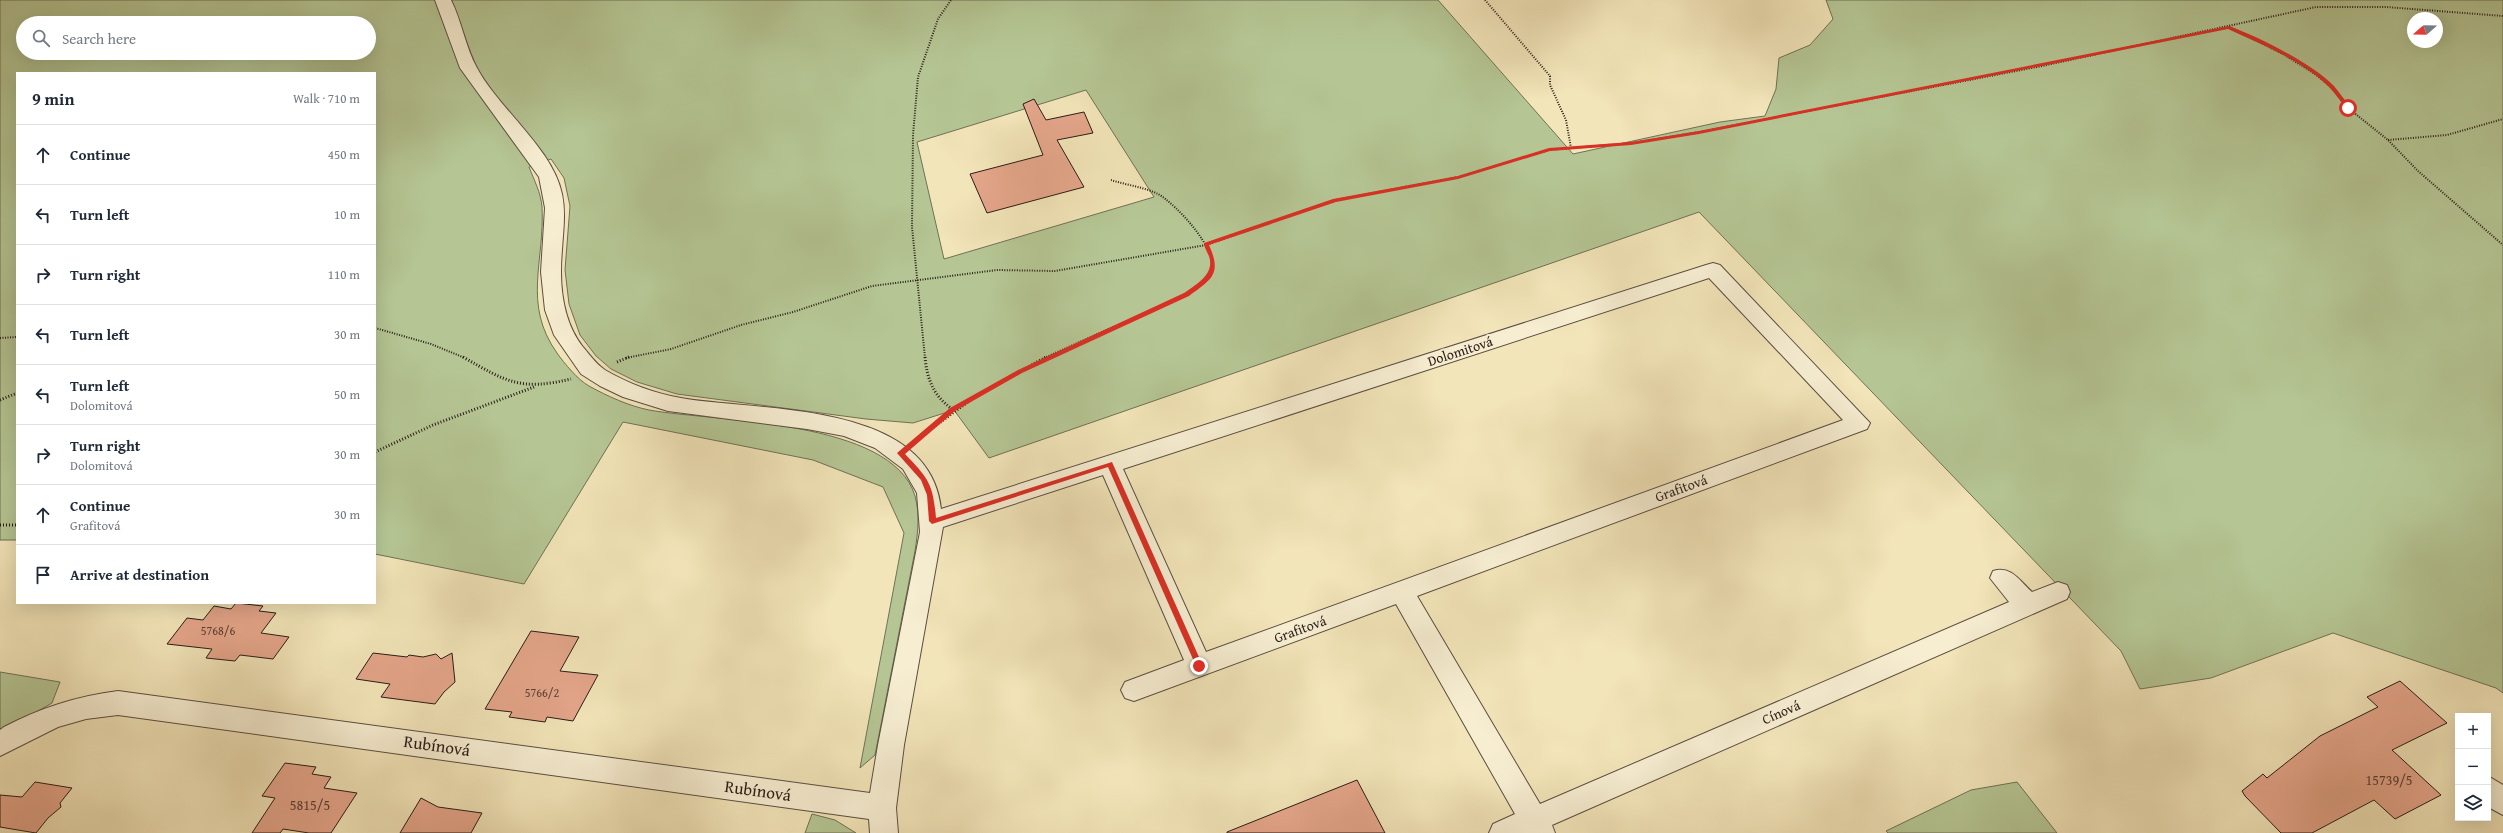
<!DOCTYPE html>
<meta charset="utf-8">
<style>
body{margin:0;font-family:"Gentium Book Plus",serif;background:#f2f2f3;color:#1f2937}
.controls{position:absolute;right:12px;bottom:12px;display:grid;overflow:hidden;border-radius:0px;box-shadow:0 4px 16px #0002}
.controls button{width:36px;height:36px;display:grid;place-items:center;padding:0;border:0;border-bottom:1px solid #e0e1e3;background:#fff;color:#1f2937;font:20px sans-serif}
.compass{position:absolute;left:2407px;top:12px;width:36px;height:36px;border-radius:50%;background:#fff;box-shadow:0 4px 16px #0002;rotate:250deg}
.stop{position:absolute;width:12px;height:12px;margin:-9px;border:3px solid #d93025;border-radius:50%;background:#fff}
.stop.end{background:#d93025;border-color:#fff;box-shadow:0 1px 4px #0008}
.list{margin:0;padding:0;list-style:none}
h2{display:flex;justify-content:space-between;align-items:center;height:52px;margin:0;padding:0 16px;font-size:17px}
h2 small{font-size:13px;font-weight:400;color:#747a83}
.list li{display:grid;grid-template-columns:26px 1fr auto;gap:12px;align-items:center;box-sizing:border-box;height:60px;padding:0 16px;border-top:1px solid #e0e1e3}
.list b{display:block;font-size:15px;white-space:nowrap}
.list p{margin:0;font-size:13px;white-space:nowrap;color:#747a83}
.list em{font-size:13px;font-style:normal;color:#747a83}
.icon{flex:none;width:22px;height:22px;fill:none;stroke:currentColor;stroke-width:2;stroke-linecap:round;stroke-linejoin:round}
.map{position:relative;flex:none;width:2503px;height:833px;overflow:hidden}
.search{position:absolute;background:#fff;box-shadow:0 4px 16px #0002;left:16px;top:16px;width:360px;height:44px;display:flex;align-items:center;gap:10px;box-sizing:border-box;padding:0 14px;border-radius:22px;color:#747a83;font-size:15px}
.panel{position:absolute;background:#fff;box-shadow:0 4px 16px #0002;left:16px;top:72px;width:360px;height:532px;border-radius:0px}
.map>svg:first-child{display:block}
</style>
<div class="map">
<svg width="2503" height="833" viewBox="0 0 2503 833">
<rect width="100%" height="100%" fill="#f2e5b9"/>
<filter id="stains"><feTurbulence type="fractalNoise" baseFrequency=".005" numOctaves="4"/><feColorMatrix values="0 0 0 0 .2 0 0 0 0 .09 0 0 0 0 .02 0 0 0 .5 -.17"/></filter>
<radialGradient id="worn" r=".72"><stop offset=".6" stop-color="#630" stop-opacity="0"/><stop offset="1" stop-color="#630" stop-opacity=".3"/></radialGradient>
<g fill="#b5c694" stroke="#6f7156" fill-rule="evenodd">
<path d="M0,0H1438L1573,154L1720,122L1765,116L1776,89L1779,58L1810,45L1833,19L1826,0H2503V693L2496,688L2333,633L2211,678L2140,689L2121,651L1699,212L989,458L954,410L913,423L866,419L677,394L637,382L611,369L596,356L580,335L569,304L565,270L570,206L564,178L551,159L529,167C534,180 541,193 542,207C545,261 522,304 557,353C564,363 578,380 589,386C607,396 629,406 649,410C715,422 892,419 915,496C920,514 918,532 915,551L875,755L860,768L904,533L883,487L813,460L623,422L524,584L375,554V73H17V540H0ZM2413,18H2437V42H2413ZM23,23H369V53H23ZM1086,90L1154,197L944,259L917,142Z"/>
<path d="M0,672L60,682L52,703L0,733Z"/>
<path d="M2017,782L2057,833H1888L1886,831L1971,790Z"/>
<path d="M812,814L835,820L856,833H805Z"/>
</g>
<g fill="#e5a68b" stroke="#291c17">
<path d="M1034,99L1046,120L1084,112L1093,133L1057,140L1084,187L987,213L970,174L1043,155L1023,104Z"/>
<path d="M236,603L263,606L259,611L276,613L261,633L289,637L273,659L240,655L235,661L206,658L212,649L167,644L187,618L203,620L214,606L231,609Z"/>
<path d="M531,631L579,637L560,671L598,675L573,721L547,717L545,722L509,717L512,712L485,709Z"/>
<path d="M373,653L407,657L409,655L423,657L436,654L441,659L452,653L455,682L444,692L435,704L381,697L390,684L356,679Z"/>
<path d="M2400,681L2447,723L2392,750L2441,795L2395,819L2374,800L2312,833H2281L2245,796L2242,791L2263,774L2267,778L2320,736L2378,707L2367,697Z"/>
<path d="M285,763L316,767L312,774L331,777L324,788L357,793L331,833H309L283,829L280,833H252L275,798L262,796Z"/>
<path d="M1357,780L1385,833H1227V832Z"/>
<path d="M35,782L72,788L60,803L61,807L48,818L36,833L0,827V795L22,797Z"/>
<path d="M421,798L438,807L482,813L471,833H400Z"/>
</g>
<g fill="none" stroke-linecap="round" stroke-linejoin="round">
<defs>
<g id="minor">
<path d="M435,0H451C462,22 465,46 477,68C499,109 553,149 562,194C566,213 563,232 562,250C559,283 562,320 583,347C590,355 596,364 605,370C629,384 654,393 681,398C759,412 930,400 941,509L1706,265L1713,263L1720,265L1870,423L1867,429L1417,596L1540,804L2009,602L1990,578L1993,571C2011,565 2020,581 2032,592L2058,582L2067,585L2070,592L2067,599L1552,825L1555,833H1489L1493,824L1515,814L1396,604L1134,701L1125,698L1121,690L1125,682L1184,660L1103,475L943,527L904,745L896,808L898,833H870L869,819L118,715L86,719L58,727L0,756V730L4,727C40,708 78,696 118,691L870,793L878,745L920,532L917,493L903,469L875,448L844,436L807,429L668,411L623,397L600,386L581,374L554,335L545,310L541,272L545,208L539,177L460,68ZM1709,278L1843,420L1206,652L1123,469Z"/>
<path d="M2488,776L2503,785V815L2488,807Z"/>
</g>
</defs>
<use href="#minor" stroke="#5b4e40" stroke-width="2"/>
<g stroke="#291c17" stroke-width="2" stroke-dasharray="1 1.5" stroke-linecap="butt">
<path d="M1485,0L1550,76V85L1566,120L1571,148"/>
<path d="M2229,27L2283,54L2315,74L2331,87L2348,108L2388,140L2418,171L2503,245"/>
<path d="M2388,140L2447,135L2503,119"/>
<path d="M375,328L431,344L465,358"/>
<path d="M0,338L17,337"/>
<path d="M626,358L671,349L741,325L793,312L872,286L997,270L1055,271L1206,245L1335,200L1458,177L1549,150L1631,143L1699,132L2042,66L2316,7H2386L2503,16"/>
<path d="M925,358L912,227L913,135L918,77L938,19L951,0"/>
<path d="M1044,358L1187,294C1195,288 1209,282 1212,272C1219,250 1176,204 1158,194C1144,187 1126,185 1111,180"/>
</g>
<g stroke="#291c17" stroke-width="3" stroke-dasharray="1 2" stroke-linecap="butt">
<path d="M463,357C507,382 520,391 571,379"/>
<path d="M925,357C927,380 934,396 952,409"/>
<path d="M617,362L629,357"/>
<path d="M0,400L17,393"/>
<path d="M916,440L976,396L1046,357"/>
<path d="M375,452L433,425L534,387"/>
<path d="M0,525H17"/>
</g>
<use href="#minor" fill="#f7eed2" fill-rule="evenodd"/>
</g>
<path fill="#d93025" d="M2229,26C2257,36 2313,64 2334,86C2340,93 2345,101 2351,108L2346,109C2341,102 2336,94 2329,87C2302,60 2262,45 2228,29L1699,134L1631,145L1550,151L1458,179L1336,202L1209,245C1222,274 1212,279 1189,296L1022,373L955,411L905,454C928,478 933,483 936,518L1112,462L1203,666L1199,669L1196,666L1108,467L932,524L929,521L927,495L921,480L897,453L950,408L1018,370L1184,293C1195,285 1212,276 1210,261C1210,255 1204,249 1204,243L1333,199L1458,176L1549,148L1631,142L1699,131Z"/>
<g text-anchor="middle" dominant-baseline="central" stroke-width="4" stroke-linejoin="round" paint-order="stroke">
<g font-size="12" fill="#583e34">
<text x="218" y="630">5768/6</text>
<text x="542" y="692">5766/2</text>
</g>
<g font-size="14" fill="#291c17" stroke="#f7eed2">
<text transform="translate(1460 351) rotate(-18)">Dolomitová</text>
<text transform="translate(1681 488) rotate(-20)">Grafitová</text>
<text transform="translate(1300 629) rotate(-20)">Grafitová</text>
<text transform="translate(1781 712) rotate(-24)">Cínová</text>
</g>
<g font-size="14" fill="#583e34">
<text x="2389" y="780">15739/5</text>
<text x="310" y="805">5815/5</text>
</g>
<g font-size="17" fill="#291c17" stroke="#f7eed2">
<text transform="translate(437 745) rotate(8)">Rubínová</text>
<text transform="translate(758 790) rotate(8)">Rubínová</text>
</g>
</g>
<rect width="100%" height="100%" filter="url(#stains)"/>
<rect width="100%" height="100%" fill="url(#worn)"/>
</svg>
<div class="controls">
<button>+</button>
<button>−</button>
<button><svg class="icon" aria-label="layers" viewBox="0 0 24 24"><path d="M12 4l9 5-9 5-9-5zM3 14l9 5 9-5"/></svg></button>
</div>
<svg class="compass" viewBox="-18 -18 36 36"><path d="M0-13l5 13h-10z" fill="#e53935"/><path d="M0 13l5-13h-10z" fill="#747a83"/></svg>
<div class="stop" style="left:2348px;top:108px"></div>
<div class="stop end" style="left:1199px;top:666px"></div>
<div class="search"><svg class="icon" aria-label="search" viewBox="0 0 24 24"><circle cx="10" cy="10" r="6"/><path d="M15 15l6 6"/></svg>Search here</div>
<section class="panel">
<h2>9 min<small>Walk · 710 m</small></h2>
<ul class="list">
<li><svg class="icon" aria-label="ahead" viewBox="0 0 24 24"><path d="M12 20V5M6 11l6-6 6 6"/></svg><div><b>Continue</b></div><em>450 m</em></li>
<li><svg class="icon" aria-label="left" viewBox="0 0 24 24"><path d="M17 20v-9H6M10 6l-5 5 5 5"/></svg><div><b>Turn left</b></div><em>10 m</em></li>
<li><svg class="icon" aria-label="right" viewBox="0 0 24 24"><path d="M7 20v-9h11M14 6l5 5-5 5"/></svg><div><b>Turn right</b></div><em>110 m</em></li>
<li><svg class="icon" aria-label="left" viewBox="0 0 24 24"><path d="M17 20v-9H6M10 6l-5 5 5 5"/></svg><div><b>Turn left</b></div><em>30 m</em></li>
<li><svg class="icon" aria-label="left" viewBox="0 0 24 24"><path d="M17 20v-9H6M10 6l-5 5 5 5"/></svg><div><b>Turn left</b><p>Dolomitová</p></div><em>50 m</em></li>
<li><svg class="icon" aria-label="right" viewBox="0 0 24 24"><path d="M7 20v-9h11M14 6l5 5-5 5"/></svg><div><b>Turn right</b><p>Dolomitová</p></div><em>30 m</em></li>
<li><svg class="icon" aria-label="ahead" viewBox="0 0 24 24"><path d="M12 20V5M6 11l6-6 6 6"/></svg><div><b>Continue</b><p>Grafitová</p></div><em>30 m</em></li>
<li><svg class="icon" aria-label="arrive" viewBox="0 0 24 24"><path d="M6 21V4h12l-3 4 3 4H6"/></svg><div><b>Arrive at destination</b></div></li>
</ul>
</section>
</div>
